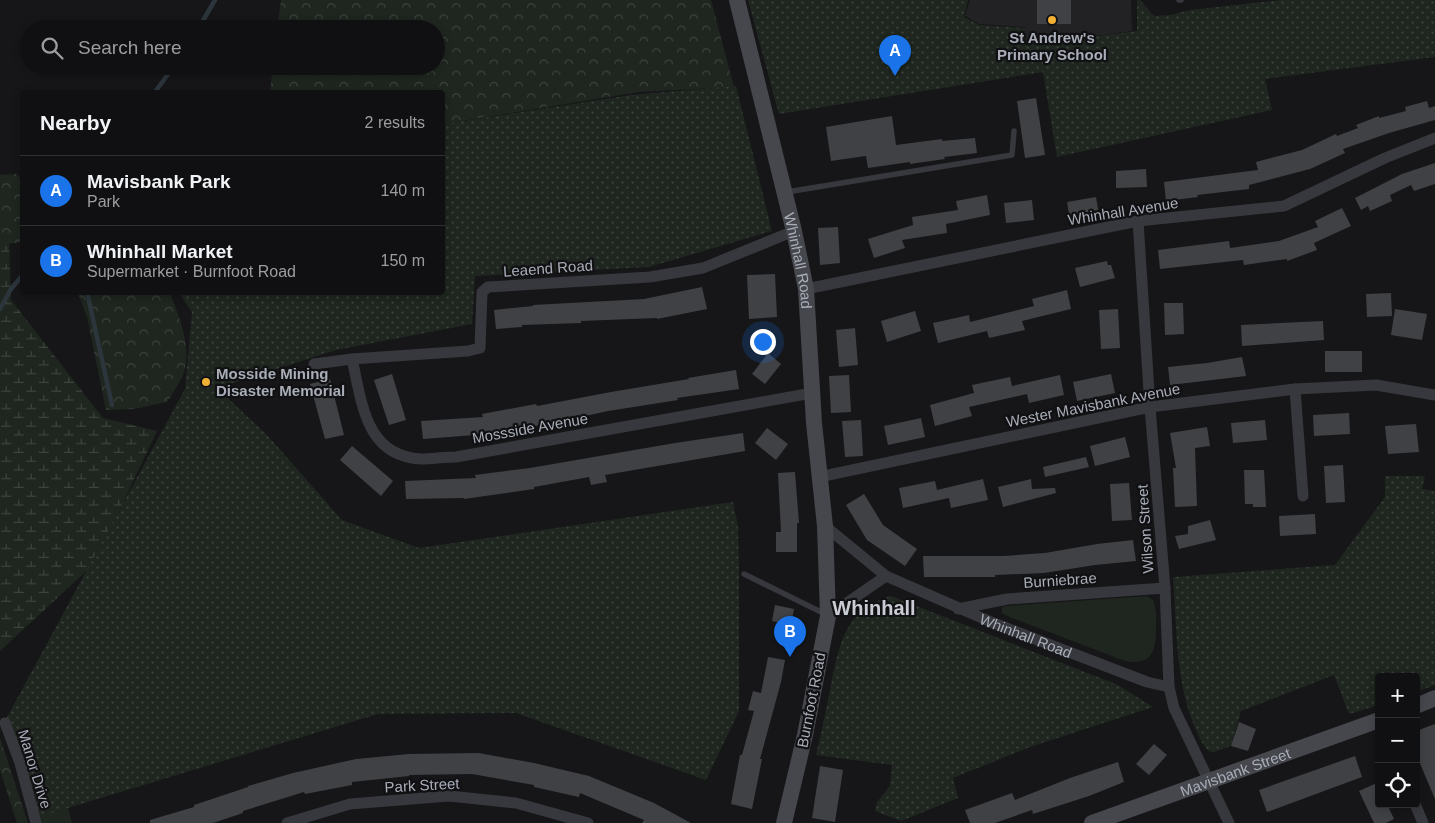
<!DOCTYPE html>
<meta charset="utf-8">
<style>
body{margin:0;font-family:Arial,sans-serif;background:#19191b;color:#f1f3f6}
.controls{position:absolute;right:15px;bottom:15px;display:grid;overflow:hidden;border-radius:5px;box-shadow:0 2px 8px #0003}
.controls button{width:45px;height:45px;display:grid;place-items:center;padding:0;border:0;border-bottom:1px solid #303032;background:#101012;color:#f1f3f6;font:25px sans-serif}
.you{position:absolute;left:762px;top:341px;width:18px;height:18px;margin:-12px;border:4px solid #fff;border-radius:50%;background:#1a73e8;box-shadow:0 0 0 8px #1a73e833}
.badge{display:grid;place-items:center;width:32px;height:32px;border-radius:50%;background:#1a73e8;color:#fff;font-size:16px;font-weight:700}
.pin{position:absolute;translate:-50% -41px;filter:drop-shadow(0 1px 2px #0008)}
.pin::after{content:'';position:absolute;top:26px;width:18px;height:15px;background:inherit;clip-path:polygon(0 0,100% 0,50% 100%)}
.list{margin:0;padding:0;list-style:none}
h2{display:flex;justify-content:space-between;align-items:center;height:65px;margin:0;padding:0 20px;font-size:21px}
h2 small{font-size:16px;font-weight:400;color:#9c9d9f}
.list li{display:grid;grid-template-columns:32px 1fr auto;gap:15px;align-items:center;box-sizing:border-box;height:70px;padding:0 20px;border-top:1px solid #303032}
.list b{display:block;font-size:19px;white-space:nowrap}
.list p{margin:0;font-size:16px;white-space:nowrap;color:#9c9d9f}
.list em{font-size:16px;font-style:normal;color:#9c9d9f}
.icon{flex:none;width:28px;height:28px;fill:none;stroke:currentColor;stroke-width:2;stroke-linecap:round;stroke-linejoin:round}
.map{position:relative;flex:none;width:1435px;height:823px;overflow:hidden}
.search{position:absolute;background:#101012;box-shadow:0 2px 8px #0003;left:20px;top:20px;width:425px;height:55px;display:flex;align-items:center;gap:12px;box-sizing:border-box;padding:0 18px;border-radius:28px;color:#9c9d9f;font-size:19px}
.panel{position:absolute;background:#101012;box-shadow:0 2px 8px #0003;left:20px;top:90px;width:425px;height:205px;border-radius:5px}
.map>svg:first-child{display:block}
</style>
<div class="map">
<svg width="1435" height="823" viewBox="0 0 1435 823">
<defs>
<pattern id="forest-crowns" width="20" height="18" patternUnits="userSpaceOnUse" patternTransform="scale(1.25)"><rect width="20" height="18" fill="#1e261f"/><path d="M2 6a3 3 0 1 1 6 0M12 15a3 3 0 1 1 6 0" fill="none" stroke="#3c433d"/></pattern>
<pattern id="wetland-marsh" width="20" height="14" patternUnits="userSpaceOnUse" patternTransform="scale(1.25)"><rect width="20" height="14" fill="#1e261f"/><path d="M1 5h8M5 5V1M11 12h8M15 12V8" fill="none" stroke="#3c433d"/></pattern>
<pattern id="park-dots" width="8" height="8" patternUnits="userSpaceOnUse" patternTransform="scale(1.25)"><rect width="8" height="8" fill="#1e261f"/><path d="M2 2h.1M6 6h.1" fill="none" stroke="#3c433d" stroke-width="1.8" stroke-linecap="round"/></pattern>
</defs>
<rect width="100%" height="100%" fill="#161618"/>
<path fill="#222225" d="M970,0H1131L1132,31L1026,45L1025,27L979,24L965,16Z"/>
<g fill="#1e261f">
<path d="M1147,596L1153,600C1157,609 1156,618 1156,627C1156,650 1153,666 1125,661L1007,616L1002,613V607L1006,606Z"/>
<path d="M68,807L72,823H40L38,817Z"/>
</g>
<g fill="url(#forest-crowns)">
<path d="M281,0H711L734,87L639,92L443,124L442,92H270L273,66H436V29H277Z"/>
<path d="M16,174L22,180V242L0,245V175Z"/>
<path d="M78,293H170C179,317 193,349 183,375C179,384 172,394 167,402L134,409L106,410L87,317Z"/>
<path d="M0,738L28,823H17L0,770Z"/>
</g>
<path fill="url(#wetland-marsh)" d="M9,239L11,300L103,418L157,431L94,564L0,651V241Z"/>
<g fill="url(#park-dots)">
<path d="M748,0H968L964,17L979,25L1025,28L1026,45L1137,31V0H1140L1154,16L1170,15L1190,10L1281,0H1435V57L1265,79L1272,110L1057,157L1043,72L779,114Z"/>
<path d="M736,86L772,231L649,267L475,276L472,324L336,350L217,388L267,435L342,520L419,548L733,502L738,526L739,570V711L706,780L516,713L378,714L38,817L5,721L185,389L192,312L179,293L442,292L443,124L631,95Z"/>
<path d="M1385,476H1425L1422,489L1435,491V685L1416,692V677H1379V705L1349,714L1334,675L1241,711L1231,746L1214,752L1209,751C1203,746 1200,739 1197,732C1175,685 1177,628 1173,577L1335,565L1385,497Z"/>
<path d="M891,596L1118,685L1153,707L1030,747L953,778L958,798L901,821L875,811L877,802L890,786L892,765L816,755C821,733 826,711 830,690C839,648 843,609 891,596Z"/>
</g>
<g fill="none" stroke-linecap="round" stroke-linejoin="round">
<g stroke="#2c353c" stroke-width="4.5">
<path d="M198,29L215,0"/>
<path d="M155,92L174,66"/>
<path d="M87,292L112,405"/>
<path d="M0,309L11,289L22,276"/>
</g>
</g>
<g fill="#404145">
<rect x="1037" y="0" width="34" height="24"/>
<path d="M1036,98L1045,155L1025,158L1017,101Z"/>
<path d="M1427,101L1429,108L1435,106V120L1389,133L1343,149L1345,153L1310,169L1249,185V189L1197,195L1198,197L1166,201L1164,182L1258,170L1256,162L1302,150L1336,134L1337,136L1358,128L1356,125L1379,116V118L1406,111L1405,107Z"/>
<path d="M892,116L896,145L942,139V141L975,138L977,153L944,157L945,159L910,164V162L868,168L866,156L831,161L826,127Z"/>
<path d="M1435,163V184L1414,191L1411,185L1390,195L1392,201L1370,211L1368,206L1361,210L1355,198L1402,174Z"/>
<path d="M1146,169L1147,187L1116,188V171Z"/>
<path d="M987,195L990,215L946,224L947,233L902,240L905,248L874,258L868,239L913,225L912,217L958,210L956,201Z"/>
<path d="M1096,197L1099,215L1070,221L1067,202Z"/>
<path d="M1032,200L1034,220L1006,223L1004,203Z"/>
<path d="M1342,208L1351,226L1314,243L1317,250L1287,261V259L1244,265L1243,260L1160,269L1158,250L1229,241L1230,248L1279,241L1318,227L1315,221Z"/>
<path d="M838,227L840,263L820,265L818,228Z"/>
<path d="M1107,261L1108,265H1111L1115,278L1080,287L1075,268Z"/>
<path d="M775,274L777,317L749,319L747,275Z"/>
<path d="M702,287L707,309L657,319V318L581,321V323L522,325V327L496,329L494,310L533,306V305L644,299Z"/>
<path d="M1067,290L1071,309L1022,321L1025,330L989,338L987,331L938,343L933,323L969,315L970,322L1034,306L1032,299Z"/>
<path d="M1391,293L1392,316L1367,317L1366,294Z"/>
<path d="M1164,303H1183L1184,334L1165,335Z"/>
<path d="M1118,309L1120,348L1101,349L1099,310Z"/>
<path d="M1395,309L1427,314L1422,340L1391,335Z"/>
<path d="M915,311L921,331L887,342L881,321Z"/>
<path d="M1323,321L1324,340L1242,346L1241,325Z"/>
<path d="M855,328L858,365L839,367L836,330Z"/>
<rect x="1325" y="351" width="37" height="21"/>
<path d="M768,353L781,364L765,384L752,374Z"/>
<path d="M1242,357L1246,376L1170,385L1168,367L1207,363Z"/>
<path d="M736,370L739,389L677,398L678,400L608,411L553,423L488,434L423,439L421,421L483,417L482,414L536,404L537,406L611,392L689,379L688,378Z"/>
<path d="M392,374L406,420L389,425L374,380Z"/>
<path d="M1111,374L1115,393L1077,401L1073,382Z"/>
<path d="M849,375L851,412L831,413L829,376Z"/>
<path d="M1060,375L1064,395L1029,403L1027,394L969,407L972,416L935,426L930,405L974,393L972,385L1010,377L1012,386Z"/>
<path d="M330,379L344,435L325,439L310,384Z"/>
<path d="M1349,413L1350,434L1314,436L1313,415Z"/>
<path d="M921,418L925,437L888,445L884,426Z"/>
<path d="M861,420L863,456L845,457L842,421Z"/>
<path d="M1265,420L1267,440L1233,443L1231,423Z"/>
<path d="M1416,424L1419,452L1388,454L1385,426Z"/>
<path d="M1207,427L1210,446L1195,448L1197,506L1175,507L1173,468H1176L1170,433Z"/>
<path d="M767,428L788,444L776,460L755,443Z"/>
<path d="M743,433L745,451L605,475L607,482L591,485L589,477L534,487V489L464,499V498L406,499L405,481L476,478L475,475L530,468L675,443Z"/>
<path d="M1125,437L1130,457L1095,466L1090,446Z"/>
<path d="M352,446L393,481L381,496L340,460Z"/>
<path d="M1086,457L1089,467L1045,477L1043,467Z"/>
<path d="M1343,465L1345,502L1326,503L1324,466Z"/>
<path d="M1244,470H1264L1266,507H1253V504H1245Z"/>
<path d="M795,472L799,523H797V552H776V532H781L778,473Z"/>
<path d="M983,479L988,500L951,508L949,498L903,508L899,488L935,481L937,490Z"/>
<path d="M1031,479L1032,489L1055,488L1056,493L1003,507L998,487Z"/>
<path d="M1129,483L1132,520L1112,521L1110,484Z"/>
<path d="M864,494L883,525L917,549L905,566L867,540L846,505Z"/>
<path d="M1315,514L1316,534L1280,536L1279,516Z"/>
<path d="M1210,520L1216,540L1179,549L1175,536L1188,534V526Z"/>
<path d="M1133,540L1136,561L1095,565L1044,573L995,575V577H924L923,556H1004L1045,553L1097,544Z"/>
<path d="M775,605L794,609L791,625L772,621Z"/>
<path d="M768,657L785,660L781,682L760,759H762L752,809L731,804L740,755H742L754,711L748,710L753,691L761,693Z"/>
<path d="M1239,722L1256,729L1248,751L1231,746Z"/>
<path d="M1435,724V799L1416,754V731Z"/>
<path d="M1154,744L1167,755L1149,775L1136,764Z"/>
<path d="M479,753L534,763L589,776L654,803L691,823H642L644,820L580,793L579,797L534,787V785L472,774L409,775V776L352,782V785L305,794L304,792L243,811V813L213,823H150V820L194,807V805L248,787V786L293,773L356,759L409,754Z"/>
<path d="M1355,756L1362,777L1267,812L1259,790Z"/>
<path d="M1118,762L1124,782L1089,796L1033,814L1032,810L995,823H970L965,810L1012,793L1015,800L1070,778Z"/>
<path d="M820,766L843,770L835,822L812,818Z"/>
<path d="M1379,782V804H1387L1394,819L1386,823H1374L1359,791Z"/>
</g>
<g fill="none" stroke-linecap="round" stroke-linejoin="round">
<g stroke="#37383d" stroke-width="5.5">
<path d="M1179,0H1181"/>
<path d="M787,192L1012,155L1014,131"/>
<path d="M744,574L825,614"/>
</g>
<g stroke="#37383d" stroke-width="11">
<path d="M1138,221L1150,407L1165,588L1169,687L1174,708L1229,823"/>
<path d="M806,289L1138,221L1284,206L1385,158L1435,138"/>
<path d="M352,359L468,351L480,348L482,292L488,287L650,277L703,268L794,231"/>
<path d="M314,364L352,359C362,402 365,456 421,459C432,459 444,457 456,457L812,393"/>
<path d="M1295,389L1303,496"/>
<path d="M819,477L1150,407L1295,389L1376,385L1435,395"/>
<path id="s1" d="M825,526L886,576L991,622L1147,682L1169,687"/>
<path d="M958,609L1007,599L1165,588"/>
<path d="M828,616L886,576"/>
<path d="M5,723L20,763L36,823"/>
<path d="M1415,804L1423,823"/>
<path d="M287,823L350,804L449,796L516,803L588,823"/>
</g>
<g stroke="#45474d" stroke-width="16">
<path id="s2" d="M737,0L794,231L806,289L814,423L825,526L828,616L805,735L784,823"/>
<path d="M1416,706L1435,698"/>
<path id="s3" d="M1092,823L1379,720"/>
</g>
</g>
<g fill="#f2b134" stroke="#111113" stroke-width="2">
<circle cx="1052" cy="20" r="5"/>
<circle cx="206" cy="382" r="5"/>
</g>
<g text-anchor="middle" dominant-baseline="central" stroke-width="4.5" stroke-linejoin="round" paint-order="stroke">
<g font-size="15" font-weight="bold" fill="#a8adb8" stroke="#111113">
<text x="1052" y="37">St Andrew's<tspan x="1052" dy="17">Primary School</tspan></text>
<text x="216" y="373" text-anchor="start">Mosside Mining<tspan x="216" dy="17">Disaster Memorial</tspan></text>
</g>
<g font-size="15" fill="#a8adb8" stroke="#111113">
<text transform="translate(1123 211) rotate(-9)">Whinhall Avenue</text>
<text stroke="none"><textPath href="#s2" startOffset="268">Whinhall Road</textPath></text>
<text transform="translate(548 268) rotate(-4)">Leaend Road</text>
<text transform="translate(1093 405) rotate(-11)">Wester Mavisbank Avenue</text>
<text transform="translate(530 428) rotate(-10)">Mossside Avenue</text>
<text transform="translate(1145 529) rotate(-94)">Wilson Street</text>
<text transform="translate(1060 580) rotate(-4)">Burniebrae</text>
<text stroke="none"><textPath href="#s1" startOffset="231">Whinhall Road</textPath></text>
<text transform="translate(811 700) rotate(-79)">Burnfoot Road</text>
<text transform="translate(35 769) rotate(73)">Manor Drive</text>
<text stroke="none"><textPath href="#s3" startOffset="152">Mavisbank Street</textPath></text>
<text transform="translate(422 785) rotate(-3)">Park Street</text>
</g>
<g font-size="20" font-weight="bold" fill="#c9ccd4" stroke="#111113">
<text x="874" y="608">Whinhall</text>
</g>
</g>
</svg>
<div class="controls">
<button>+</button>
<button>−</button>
<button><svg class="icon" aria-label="locate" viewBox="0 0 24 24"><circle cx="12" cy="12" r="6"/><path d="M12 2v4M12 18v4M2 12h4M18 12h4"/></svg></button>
</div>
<div class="you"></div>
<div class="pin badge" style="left:895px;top:76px">A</div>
<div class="pin badge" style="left:790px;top:657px">B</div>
<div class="search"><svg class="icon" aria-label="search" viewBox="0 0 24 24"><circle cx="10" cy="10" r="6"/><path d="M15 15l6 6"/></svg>Search here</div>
<section class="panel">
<h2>Nearby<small>2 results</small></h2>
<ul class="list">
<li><span class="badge">A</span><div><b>Mavisbank Park</b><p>Park</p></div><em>140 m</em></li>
<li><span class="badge">B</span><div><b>Whinhall Market</b><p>Supermarket · Burnfoot Road</p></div><em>150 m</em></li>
</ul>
</section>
</div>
